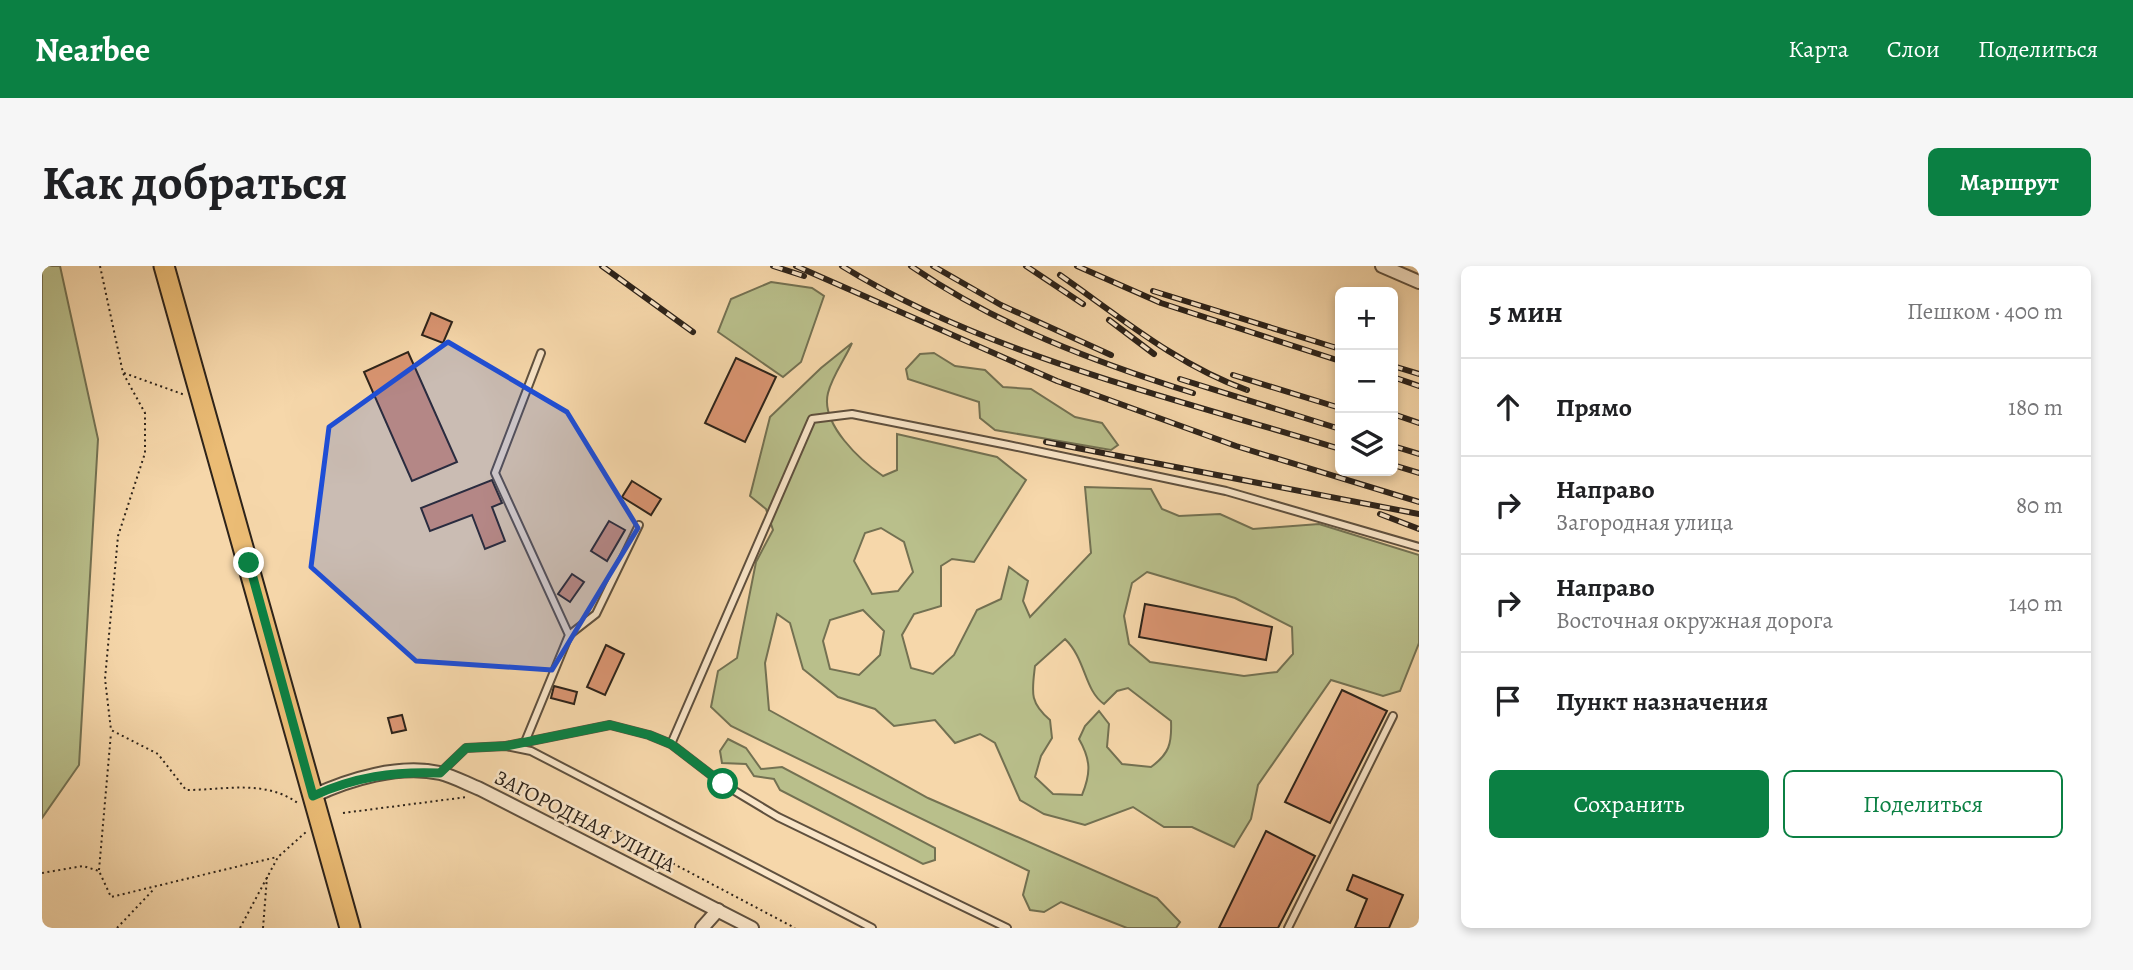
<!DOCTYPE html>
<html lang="ru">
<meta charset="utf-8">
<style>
body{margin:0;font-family:Alegreya,serif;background:#f6f6f6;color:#202124}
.controls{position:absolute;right:21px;top:21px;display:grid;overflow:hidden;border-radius:10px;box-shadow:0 4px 10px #0003}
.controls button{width:63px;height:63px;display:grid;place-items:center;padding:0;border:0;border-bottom:2px solid #e0e0e0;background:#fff;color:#202124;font:35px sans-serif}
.stop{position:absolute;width:21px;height:21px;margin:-16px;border:5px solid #0b8043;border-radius:50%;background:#fff}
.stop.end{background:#0b8043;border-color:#fff;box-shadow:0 2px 7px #0008}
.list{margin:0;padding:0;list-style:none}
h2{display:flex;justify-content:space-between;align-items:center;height:91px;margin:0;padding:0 28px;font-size:30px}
h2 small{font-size:23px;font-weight:400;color:#757577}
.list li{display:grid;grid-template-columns:46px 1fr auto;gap:21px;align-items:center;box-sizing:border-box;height:98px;padding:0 28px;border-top:2px solid #e0e0e0}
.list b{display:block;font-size:26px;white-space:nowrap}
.list p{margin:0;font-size:23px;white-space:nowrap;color:#757577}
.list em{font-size:23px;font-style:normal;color:#757577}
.actions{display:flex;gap:14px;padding:21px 28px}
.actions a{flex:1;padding:16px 0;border:2px solid #0b8043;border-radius:10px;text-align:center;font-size:24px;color:#0b8043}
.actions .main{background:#0b8043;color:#fff}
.icon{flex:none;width:38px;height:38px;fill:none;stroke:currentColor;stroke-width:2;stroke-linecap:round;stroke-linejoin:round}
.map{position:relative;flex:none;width:1377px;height:662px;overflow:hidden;border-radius:10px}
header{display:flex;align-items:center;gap:42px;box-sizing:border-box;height:98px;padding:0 35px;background:#0b8043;color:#fff}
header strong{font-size:33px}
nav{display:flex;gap:38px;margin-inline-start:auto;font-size:24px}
.intro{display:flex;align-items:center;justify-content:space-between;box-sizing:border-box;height:168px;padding:0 42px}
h1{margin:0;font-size:49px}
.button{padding:18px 32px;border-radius:10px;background:#0b8043;color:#fff;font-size:24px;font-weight:700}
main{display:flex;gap:42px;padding:0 42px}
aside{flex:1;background:#fff;border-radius:10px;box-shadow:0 4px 10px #0003}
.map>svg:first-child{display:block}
</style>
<header>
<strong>Nearbee</strong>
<nav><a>Карта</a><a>Слои</a><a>Поделиться</a></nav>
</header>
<div class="intro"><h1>Как добраться</h1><a class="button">Маршрут</a></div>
<main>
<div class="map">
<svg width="1377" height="662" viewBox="0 0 1377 662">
<rect width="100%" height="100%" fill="#f6d7aa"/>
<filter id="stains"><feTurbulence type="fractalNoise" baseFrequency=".00286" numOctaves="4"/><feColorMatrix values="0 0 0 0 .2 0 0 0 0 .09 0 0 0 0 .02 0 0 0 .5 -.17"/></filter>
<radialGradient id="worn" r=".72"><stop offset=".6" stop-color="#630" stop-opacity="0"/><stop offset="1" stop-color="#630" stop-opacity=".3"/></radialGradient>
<g fill="#b9bf8b" stroke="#737152" stroke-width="2" fill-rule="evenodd">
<path d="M0,0H18L56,173L37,499L0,552Z"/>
<path d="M729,16L770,22L782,30L759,96L741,111L676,66L689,33Z"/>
<path d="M810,77C803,93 790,110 786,127C778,158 819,195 841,210L855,204V168L955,191L984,214L932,296L910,293L899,300V340L872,348L860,369L869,402L891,408L912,389L935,344L959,333L967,301L986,315L981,335L988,351L1049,287L1043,221L1109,223L1120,243L1137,250L1178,248L1211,263L1277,258L1377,289V377L1358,425L1341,430L1289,414L1216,519L1209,553L1192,581L1150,561H1122L1091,541L1043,559L1002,548L978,534L953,477L938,468L913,477L893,454L852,460L833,443L796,431L761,403L748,357L735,348L723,397L727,444L886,532L1115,632L1138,656L1134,662H1085L1019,636L1002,646L988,644L981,629L987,605L689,460L669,441L676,405L695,392L714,296L731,264L724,243L708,230L728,151L779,102ZM839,262L862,276L871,306L856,325L830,328L812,295L823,267ZM1105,306L1193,332L1250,361L1251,388L1235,406L1202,410L1108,396L1087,378L1082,350L1090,317ZM821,344L842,365L838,389L817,409L788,403L781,375L788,354ZM1023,373C1044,393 1042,424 1062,438L1075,425L1086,422L1129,455C1130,478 1127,488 1109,501L1080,498L1065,481L1067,458L1057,445L1043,460L1037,473C1049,494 1049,507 1040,529L1011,528L993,511L999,490L1010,472L1008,454C987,436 990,426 993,400Z"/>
<path d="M892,87L913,100L943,104L961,121L989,123L1033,151L1060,157L1076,179L1069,184L953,164L938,152L937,136L866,113L864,103L878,88Z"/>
<path d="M686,473L704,482L719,503L740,501L893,582V594L881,598L738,524L732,513L712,510L704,498L680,497L678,485Z"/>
</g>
<g fill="#da9572" stroke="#2d231a" stroke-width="2">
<path d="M389,47L410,56L401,77L380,69Z"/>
<path d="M366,86L415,196L370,215L322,106Z"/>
<path d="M694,92L734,111L703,176L663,157Z"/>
<path d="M450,214L460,237L450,241L463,275L443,283L430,249L388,265L379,242Z"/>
<path d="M590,215L619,233L609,249L580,231Z"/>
<path d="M567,255L583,264L565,295L549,285Z"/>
<path d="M530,308L542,316L528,336L516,328Z"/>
<path d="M1103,338L1230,361L1224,394L1097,371Z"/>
<path d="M564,379L582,388L563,429L545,421Z"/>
<path d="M512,420L535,426L532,438L509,432Z"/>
<path d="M1300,424L1345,445L1288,557L1243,536Z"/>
<path d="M360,449L364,464L350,467L346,452Z"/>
<path d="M1224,565L1273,590L1236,662H1177Z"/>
<path d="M1311,609L1361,629L1347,662H1313L1325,633L1305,624Z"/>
</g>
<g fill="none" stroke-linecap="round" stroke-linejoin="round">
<defs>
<g id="lane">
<path d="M527,369L554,348L597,259"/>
<path d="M483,476L527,369L453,207L499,87"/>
<path d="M629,478L770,153L810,148L966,179L1184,225L1377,281"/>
<path d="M464,480L568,459L607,469L629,478L681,518L736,551L965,662"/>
<path d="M399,506L424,482L464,480L489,485L830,662"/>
<path d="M1246,662L1351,450"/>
</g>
<g id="street">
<path d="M1340,0L1377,16"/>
<path d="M271,530C308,513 357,498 398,507C411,510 425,518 438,523L710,662"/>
<path d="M660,662L676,644"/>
</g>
<path id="primary" d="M122,0L308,662"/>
</defs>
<use href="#lane" stroke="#5f503e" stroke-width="10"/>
<use href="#street" stroke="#5f503e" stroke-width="16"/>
<use href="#primary" stroke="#2d231a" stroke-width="23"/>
<g stroke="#2d231a" stroke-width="2" stroke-dasharray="2 3.5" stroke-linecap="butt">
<path d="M58,0L81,107L103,147V187L76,270L63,413L69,464L116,488L144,524C183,524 224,513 257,538"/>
<path d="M82,107L143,129"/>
<path d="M468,524L490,523L753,662"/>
<path d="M301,547L425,531"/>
<path d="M57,604L69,467"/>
<path d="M0,607L41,600L57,605L69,631L235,591"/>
<path d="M75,662L112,623"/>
<path d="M198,662L236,591L264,566"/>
<path d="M221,662L225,611"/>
</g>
<use href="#lane" stroke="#f9e5c8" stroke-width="6"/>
<use href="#street" stroke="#f9e5c8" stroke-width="12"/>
<use href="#primary" stroke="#ebbc75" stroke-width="19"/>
<defs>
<g id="rail">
<path d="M560,0L651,66"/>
<path d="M731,0L762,10"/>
<path d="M754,0L1015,115L1194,180L1377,236"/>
<path d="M800,0C941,88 1139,134 1298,183"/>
<path d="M869,0C954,59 1053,96 1151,127"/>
<path d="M891,0L959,39L1069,89"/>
<path d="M984,0L1041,38"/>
<path d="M1035,0L1119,37L1298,95"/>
<path d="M1018,9C1078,51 1135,99 1205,124"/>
<path d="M1111,25L1298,83"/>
<path d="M1067,54L1112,88"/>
<path d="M1351,100L1377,108"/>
<path d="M1191,109L1298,142"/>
<path d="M1351,111L1377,120"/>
<path d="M1138,113L1298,163"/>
<path d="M1351,148L1377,157"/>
<path d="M1004,176L1377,248"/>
<path d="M1351,180L1377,188"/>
<path d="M1351,199L1377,207"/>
<path d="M1338,248L1377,263"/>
</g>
</defs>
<use href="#rail" stroke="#2d231a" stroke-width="6"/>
<use href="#rail" stroke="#f9e5c8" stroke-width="3.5" stroke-dasharray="10" stroke-linecap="butt"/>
</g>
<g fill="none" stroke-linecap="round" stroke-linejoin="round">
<path stroke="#0b8043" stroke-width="9" d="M207,297L271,530C312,511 352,505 398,507L424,482L464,480L568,459L607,469L629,478L681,518"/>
</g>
<path fill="#1d4ed8" fill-opacity="0.2" stroke="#1d4ed8" stroke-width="5" stroke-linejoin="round" d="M406,76L525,146L596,262L510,404L374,395L269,301L287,161Z"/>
<g text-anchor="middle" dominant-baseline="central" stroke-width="5" stroke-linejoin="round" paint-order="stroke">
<g font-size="21" fill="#2d231a" stroke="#f9e5c8">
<text transform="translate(543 555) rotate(27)">ЗАГОРОДНАЯ УЛИЦА</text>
</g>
</g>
<rect width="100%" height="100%" filter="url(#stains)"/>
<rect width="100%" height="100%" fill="url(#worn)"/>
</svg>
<div class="controls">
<button>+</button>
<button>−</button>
<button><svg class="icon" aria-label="layers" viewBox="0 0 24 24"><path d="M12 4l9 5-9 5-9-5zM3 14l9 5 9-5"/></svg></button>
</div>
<div class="stop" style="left:681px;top:518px"></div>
<div class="stop end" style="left:207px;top:297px"></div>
</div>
<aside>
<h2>5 мин<small>Пешком · 400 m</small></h2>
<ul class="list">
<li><svg class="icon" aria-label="ahead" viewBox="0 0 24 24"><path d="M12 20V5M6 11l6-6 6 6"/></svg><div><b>Прямо</b></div><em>180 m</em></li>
<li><svg class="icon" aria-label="right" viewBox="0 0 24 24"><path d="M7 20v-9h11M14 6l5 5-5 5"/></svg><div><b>Направо</b><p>Загородная улица</p></div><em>80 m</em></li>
<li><svg class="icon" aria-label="right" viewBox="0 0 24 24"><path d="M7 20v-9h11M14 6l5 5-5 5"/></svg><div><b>Направо</b><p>Восточная окружная дорога</p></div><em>140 m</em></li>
<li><svg class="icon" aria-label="arrive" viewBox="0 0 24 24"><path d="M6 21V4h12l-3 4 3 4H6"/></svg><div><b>Пункт назначения</b></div></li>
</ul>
<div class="actions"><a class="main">Сохранить</a><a>Поделиться</a></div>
</aside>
</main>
